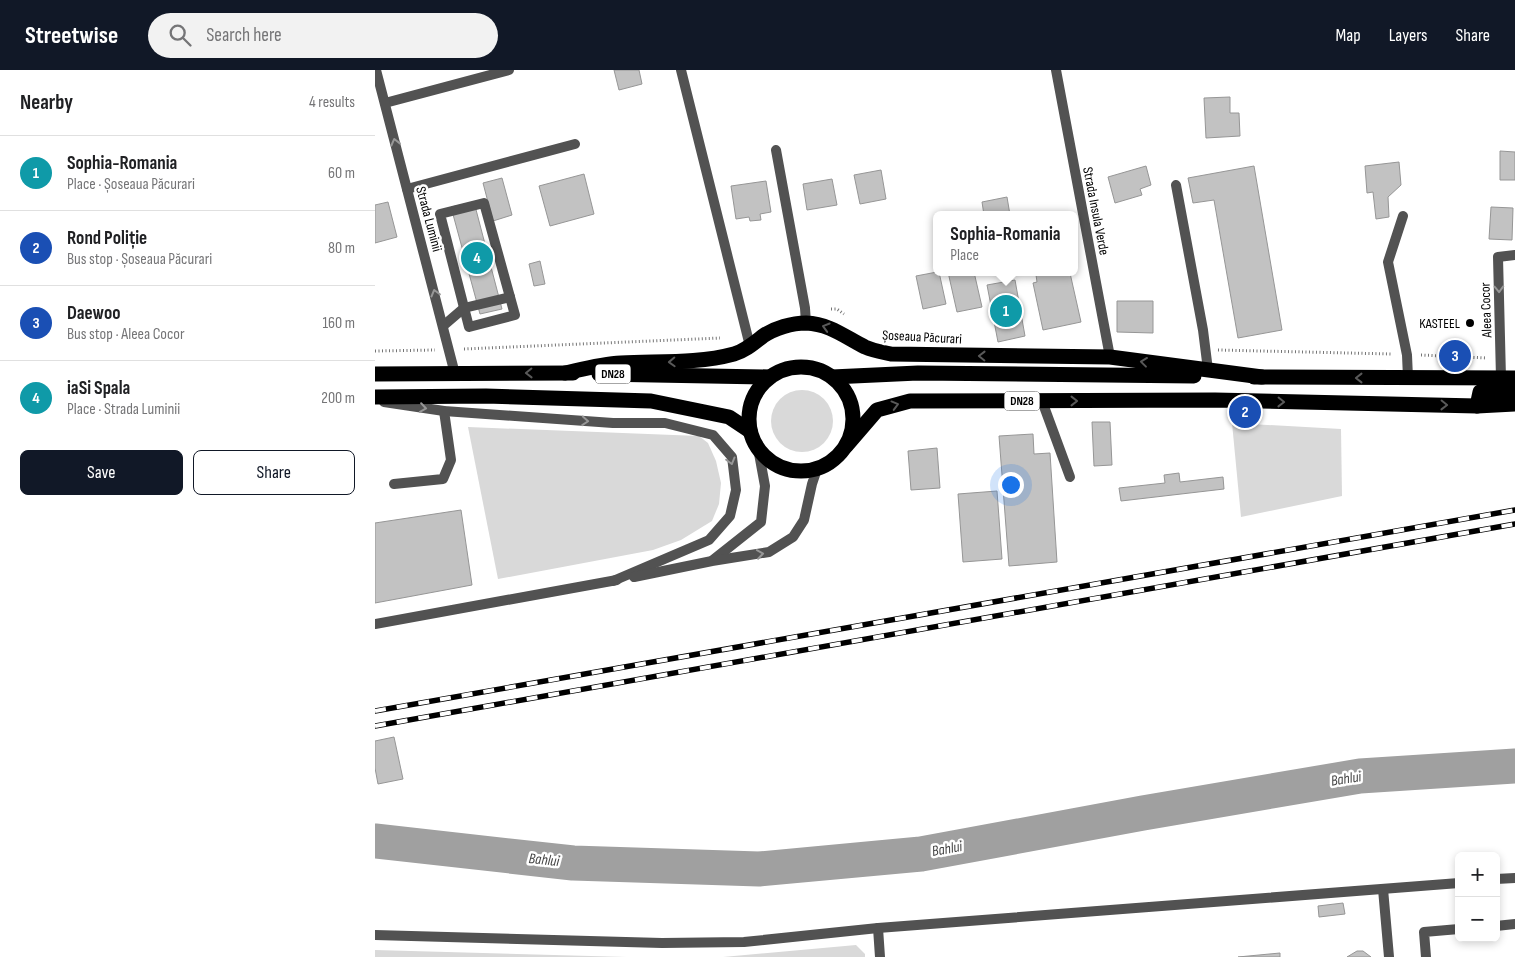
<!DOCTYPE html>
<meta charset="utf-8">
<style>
body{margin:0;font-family:"Sofia Sans Condensed",sans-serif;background:#f2f2f2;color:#202124}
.controls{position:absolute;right:15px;bottom:15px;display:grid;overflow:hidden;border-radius:8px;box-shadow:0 2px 8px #0003}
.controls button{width:45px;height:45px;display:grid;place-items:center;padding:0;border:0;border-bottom:1px solid #e0e0e0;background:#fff;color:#202124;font:25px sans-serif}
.you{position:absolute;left:635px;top:414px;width:18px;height:18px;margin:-12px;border:4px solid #fff;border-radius:50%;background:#1a73e8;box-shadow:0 0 0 8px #1a73e833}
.badge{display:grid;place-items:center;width:32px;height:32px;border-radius:50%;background:#111827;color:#fff;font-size:16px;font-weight:700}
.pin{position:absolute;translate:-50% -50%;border:2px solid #fff;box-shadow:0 1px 5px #0006}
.popup{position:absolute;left:558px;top:141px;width:145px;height:65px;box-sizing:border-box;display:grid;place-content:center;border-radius:8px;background:#fff;filter:drop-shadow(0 1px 4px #0005);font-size:16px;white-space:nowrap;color:#757577}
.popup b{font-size:19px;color:#202124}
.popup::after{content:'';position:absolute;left:50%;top:100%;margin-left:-10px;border:10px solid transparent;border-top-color:#fff}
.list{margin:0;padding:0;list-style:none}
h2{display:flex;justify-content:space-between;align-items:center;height:65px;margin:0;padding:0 20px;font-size:21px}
h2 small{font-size:16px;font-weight:400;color:#757577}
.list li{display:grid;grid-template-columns:32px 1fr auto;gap:15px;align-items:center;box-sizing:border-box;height:75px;padding:0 20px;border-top:1px solid #e0e0e0}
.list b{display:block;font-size:19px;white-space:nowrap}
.list p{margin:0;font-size:16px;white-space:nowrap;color:#757577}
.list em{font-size:16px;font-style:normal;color:#757577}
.actions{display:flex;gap:10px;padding:15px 20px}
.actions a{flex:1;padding:11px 0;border:1px solid #111827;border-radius:8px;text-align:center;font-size:18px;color:#111827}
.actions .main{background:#111827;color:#fff}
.icon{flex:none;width:28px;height:28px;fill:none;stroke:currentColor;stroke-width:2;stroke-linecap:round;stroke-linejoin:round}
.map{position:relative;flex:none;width:1140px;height:887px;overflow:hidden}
header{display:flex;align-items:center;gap:30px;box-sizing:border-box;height:70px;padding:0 25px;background:#111827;color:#fff}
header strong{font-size:24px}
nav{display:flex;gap:28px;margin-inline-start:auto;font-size:18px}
.search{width:350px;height:45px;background:#f2f2f2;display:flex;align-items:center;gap:12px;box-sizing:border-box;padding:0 18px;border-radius:28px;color:#757577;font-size:19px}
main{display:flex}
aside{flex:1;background:#fff}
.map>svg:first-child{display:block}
</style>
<header>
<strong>Streetwise</strong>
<div class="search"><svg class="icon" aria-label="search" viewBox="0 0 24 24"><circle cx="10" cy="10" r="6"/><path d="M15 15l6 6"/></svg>Search here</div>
<nav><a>Map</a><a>Layers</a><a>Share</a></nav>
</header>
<main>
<aside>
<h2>Nearby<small>4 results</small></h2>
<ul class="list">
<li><span class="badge" style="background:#0f9aa8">1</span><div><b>Sophia-Romania</b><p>Place · Șoseaua Păcurari</p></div><em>60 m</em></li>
<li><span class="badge" style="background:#1a4fb4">2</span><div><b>Rond Poliție</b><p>Bus stop · Șoseaua Păcurari</p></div><em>80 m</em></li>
<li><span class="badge" style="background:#1a4fb4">3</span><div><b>Daewoo</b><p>Bus stop · Aleea Cocor</p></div><em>160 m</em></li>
<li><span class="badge" style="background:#0f9aa8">4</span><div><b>iaSi Spala</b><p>Place · Strada Luminii</p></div><em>200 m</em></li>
</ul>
<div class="actions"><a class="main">Save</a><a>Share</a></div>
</aside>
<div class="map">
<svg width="1140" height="887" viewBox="0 0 1140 887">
<rect width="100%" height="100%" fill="#fff"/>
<g fill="#d9d9d9">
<circle cx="427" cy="351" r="31"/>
<path d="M857,353L966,359L967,426L866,447Z"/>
<path d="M93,357L324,366L333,373L341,391L346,413L344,434L337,451L306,470L278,480L123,509Z"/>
<path d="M481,875L490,884V887H348Z"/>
<path d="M0,880L252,887H0Z"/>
</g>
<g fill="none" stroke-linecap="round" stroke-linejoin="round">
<path stroke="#a0a0a0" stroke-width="35" d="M0,771L198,793L384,799L546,784L768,743L985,706L1140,696"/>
</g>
<g fill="#c2c2c2" stroke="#969696">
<path d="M239,0H264L267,14L244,20Z"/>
<path d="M855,27V43H864L865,66L831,68L829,28Z"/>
<path d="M1125,81L1140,82V110H1125Z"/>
<path d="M1024,92L1026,115L1013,127L1014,147L1001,149L998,122L992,123L990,96Z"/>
<path d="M771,96L776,115L765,119L767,125L740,133L733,107Z"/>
<path d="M879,96L907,260L863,268L839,130L818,133L813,108Z"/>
<path d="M506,100L511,129L485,134L479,105Z"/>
<path d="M209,104L219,144L175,156L164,116Z"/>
<path d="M127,108L137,145L118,151L108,113Z"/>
<path d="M457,109L462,135L432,140L428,114Z"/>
<path d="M391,111L396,142L385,144L386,150L375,151L374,147L361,149L356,116Z"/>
<path d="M632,127L635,145H609L607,132Z"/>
<path d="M13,132L22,167L0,173V135Z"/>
<path d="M99,132L127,239L105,244L76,137Z"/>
<path d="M1116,137L1138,138L1137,170L1114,169Z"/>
<path d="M165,191L170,214L159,216L154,194Z"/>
<path d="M562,202H564L571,234L548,239L541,206Z"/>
<path d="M573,202H599L607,237L582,242Z"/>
<path d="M674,202H687L688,205L695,203L706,252L668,260L658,213L662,212L661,205Z"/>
<path d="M640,210L650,266L623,272L612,215Z"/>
<path d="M742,231H778V263L742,262Z"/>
<path d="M717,352H735L737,395L719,396Z"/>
<path d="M658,364L659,384L675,383L682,492L634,496L624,366Z"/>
<path d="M562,378L565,418L536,420L533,381Z"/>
<path d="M804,403L805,412L848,407L849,419L746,431L744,418L790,413L789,405Z"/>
<path d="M622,421L627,489L588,492L583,424Z"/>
<path d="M86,440L97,515L0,533V453Z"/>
<path d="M19,667L28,709L3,714L0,698V671Z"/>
<path d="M968,833L970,844L944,847L943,836Z"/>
<path d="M982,881H988L996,887H972Z"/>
<path d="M905,883V887H863Z"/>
</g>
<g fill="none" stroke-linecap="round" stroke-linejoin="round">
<g stroke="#747474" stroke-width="3" stroke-dasharray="1 2.5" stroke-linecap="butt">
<path d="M456,239H462L469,244"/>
<path d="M89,279L345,268"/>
<path d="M843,280L1017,284"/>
<path d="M0,281L60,280"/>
<path d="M1046,285L1112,288"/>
</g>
<g stroke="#525252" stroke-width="10">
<path d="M10,33L134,0"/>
<path d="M801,115L828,260L833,300"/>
<path d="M32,119L200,74"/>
<path d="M109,133L140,245L94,257L65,144Z"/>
<path d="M68,256L89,238L135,227"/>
<path d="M667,331L695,407"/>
<path d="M9,332L69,341L238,353H290L338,365L357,387L361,420L355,446L334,470L238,511"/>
<path d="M19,414L68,409L76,390L69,341"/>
<path d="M338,490L386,452L390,416L383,378"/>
<path d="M259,507L337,491L394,482L418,467L429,450L437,414L442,399"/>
<path d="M0,554L242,510"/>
<path d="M1121,809L1140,808"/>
<path d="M1008,819L1014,887"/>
<path d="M1121,856L1140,854"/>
<path d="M503,858L505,887"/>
<path d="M0,865L287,873L369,872L503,858L1084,813"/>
<path d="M1051,887L1049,862L1084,859"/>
</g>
<g stroke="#525252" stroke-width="10">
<path d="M1,0L80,304"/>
<path d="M306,0L375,276"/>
<path d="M681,0L735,287"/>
<path d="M401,80L430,238L431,253"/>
<path d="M1028,146L1013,192L1032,285L1033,308"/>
<path d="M1126,308L1123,187L1140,185"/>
</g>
<g stroke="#000" stroke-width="15">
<circle cx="426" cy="349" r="52"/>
<path d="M190,303C208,299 227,294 246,293C283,291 322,294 359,284C370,281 379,273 388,266C400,258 417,253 431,253C455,254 470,267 490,277C499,281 507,282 516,284L735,287L887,307"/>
<path d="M0,304L198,303"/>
<path d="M224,304L395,307"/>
<path d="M457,307L543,303L819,306"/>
<path d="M879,307L1140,308"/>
<path d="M0,327L111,326L276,331L354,347L375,361"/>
<path d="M1102,336L1105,322L1140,320"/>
<path d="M471,376L502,340L535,331L840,330L1102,336L1140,334"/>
</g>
<defs>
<g id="rail">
<path d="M0,641L1140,440"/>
<path d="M0,656L1140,454"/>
</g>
</defs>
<use href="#rail" stroke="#000" stroke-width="5.5"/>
<use href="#rail" stroke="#fff" stroke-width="4" stroke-dasharray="11" stroke-linecap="butt"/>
</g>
<defs><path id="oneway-chevron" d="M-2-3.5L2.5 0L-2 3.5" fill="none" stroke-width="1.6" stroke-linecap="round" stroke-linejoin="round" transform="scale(1.25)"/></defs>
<g stroke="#979797">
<use href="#oneway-chevron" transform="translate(20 72) rotate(-104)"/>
<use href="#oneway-chevron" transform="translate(1124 219) rotate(88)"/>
<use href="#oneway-chevron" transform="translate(60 223) rotate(-105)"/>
<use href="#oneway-chevron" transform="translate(48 338) rotate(8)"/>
<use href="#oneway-chevron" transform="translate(210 351) rotate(4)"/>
<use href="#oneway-chevron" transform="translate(356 391) rotate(75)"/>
<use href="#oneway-chevron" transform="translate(385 484) rotate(-8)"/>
</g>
<g stroke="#595959">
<use href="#oneway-chevron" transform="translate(451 257) rotate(-164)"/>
<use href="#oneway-chevron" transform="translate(607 286) rotate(-179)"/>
<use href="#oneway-chevron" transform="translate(297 292) rotate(178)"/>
<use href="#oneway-chevron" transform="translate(769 292) rotate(-173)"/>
<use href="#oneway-chevron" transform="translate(154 303) rotate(179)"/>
<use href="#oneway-chevron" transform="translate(984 308) rotate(-180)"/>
<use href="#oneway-chevron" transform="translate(699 331)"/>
<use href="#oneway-chevron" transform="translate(906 332) rotate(1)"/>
<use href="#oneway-chevron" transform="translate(520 335) rotate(-15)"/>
<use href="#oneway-chevron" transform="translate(1069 335) rotate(1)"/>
</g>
<circle fill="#000" stroke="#fff" stroke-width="2" cx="1095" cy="253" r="5"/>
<g text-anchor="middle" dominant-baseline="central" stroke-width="5" stroke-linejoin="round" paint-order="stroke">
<g fill="#fff" stroke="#4c4c4c" stroke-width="1">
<rect x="220.5" y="294.5" width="35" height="19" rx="4"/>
<rect x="629.5" y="321.5" width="35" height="19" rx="4"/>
</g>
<g font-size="12" font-weight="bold" fill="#000">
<text x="238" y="304">DN28</text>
<text x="647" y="331">DN28</text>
</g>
<g font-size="14" fill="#000" stroke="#fff">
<text transform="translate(721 141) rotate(79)">Strada Insula Verde</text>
<text transform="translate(54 149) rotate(75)">Strada Luminii</text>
<text transform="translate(1111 240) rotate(-92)">Aleea Cocor</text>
<text transform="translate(547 267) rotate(3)">Șoseaua Păcurari</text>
</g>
<g font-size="14" fill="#000" stroke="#fff" text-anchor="end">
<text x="1085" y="253">KASTEEL</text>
</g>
<g font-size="15" font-style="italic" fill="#414141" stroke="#fff">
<text transform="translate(971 709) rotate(-9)">Bahlui</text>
<text transform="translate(572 779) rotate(-10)">Bahlui</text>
<text transform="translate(169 790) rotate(6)">Bahlui</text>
</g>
</g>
</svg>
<div class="controls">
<button>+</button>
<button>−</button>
</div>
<div class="you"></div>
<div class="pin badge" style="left:631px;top:241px;background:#0f9aa8">1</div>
<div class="popup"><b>Sophia-Romania</b>Place</div>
<div class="pin badge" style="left:870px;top:342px;background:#1a4fb4">2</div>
<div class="pin badge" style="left:1080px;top:286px;background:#1a4fb4">3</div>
<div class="pin badge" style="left:102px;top:188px;background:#0f9aa8">4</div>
</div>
</main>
